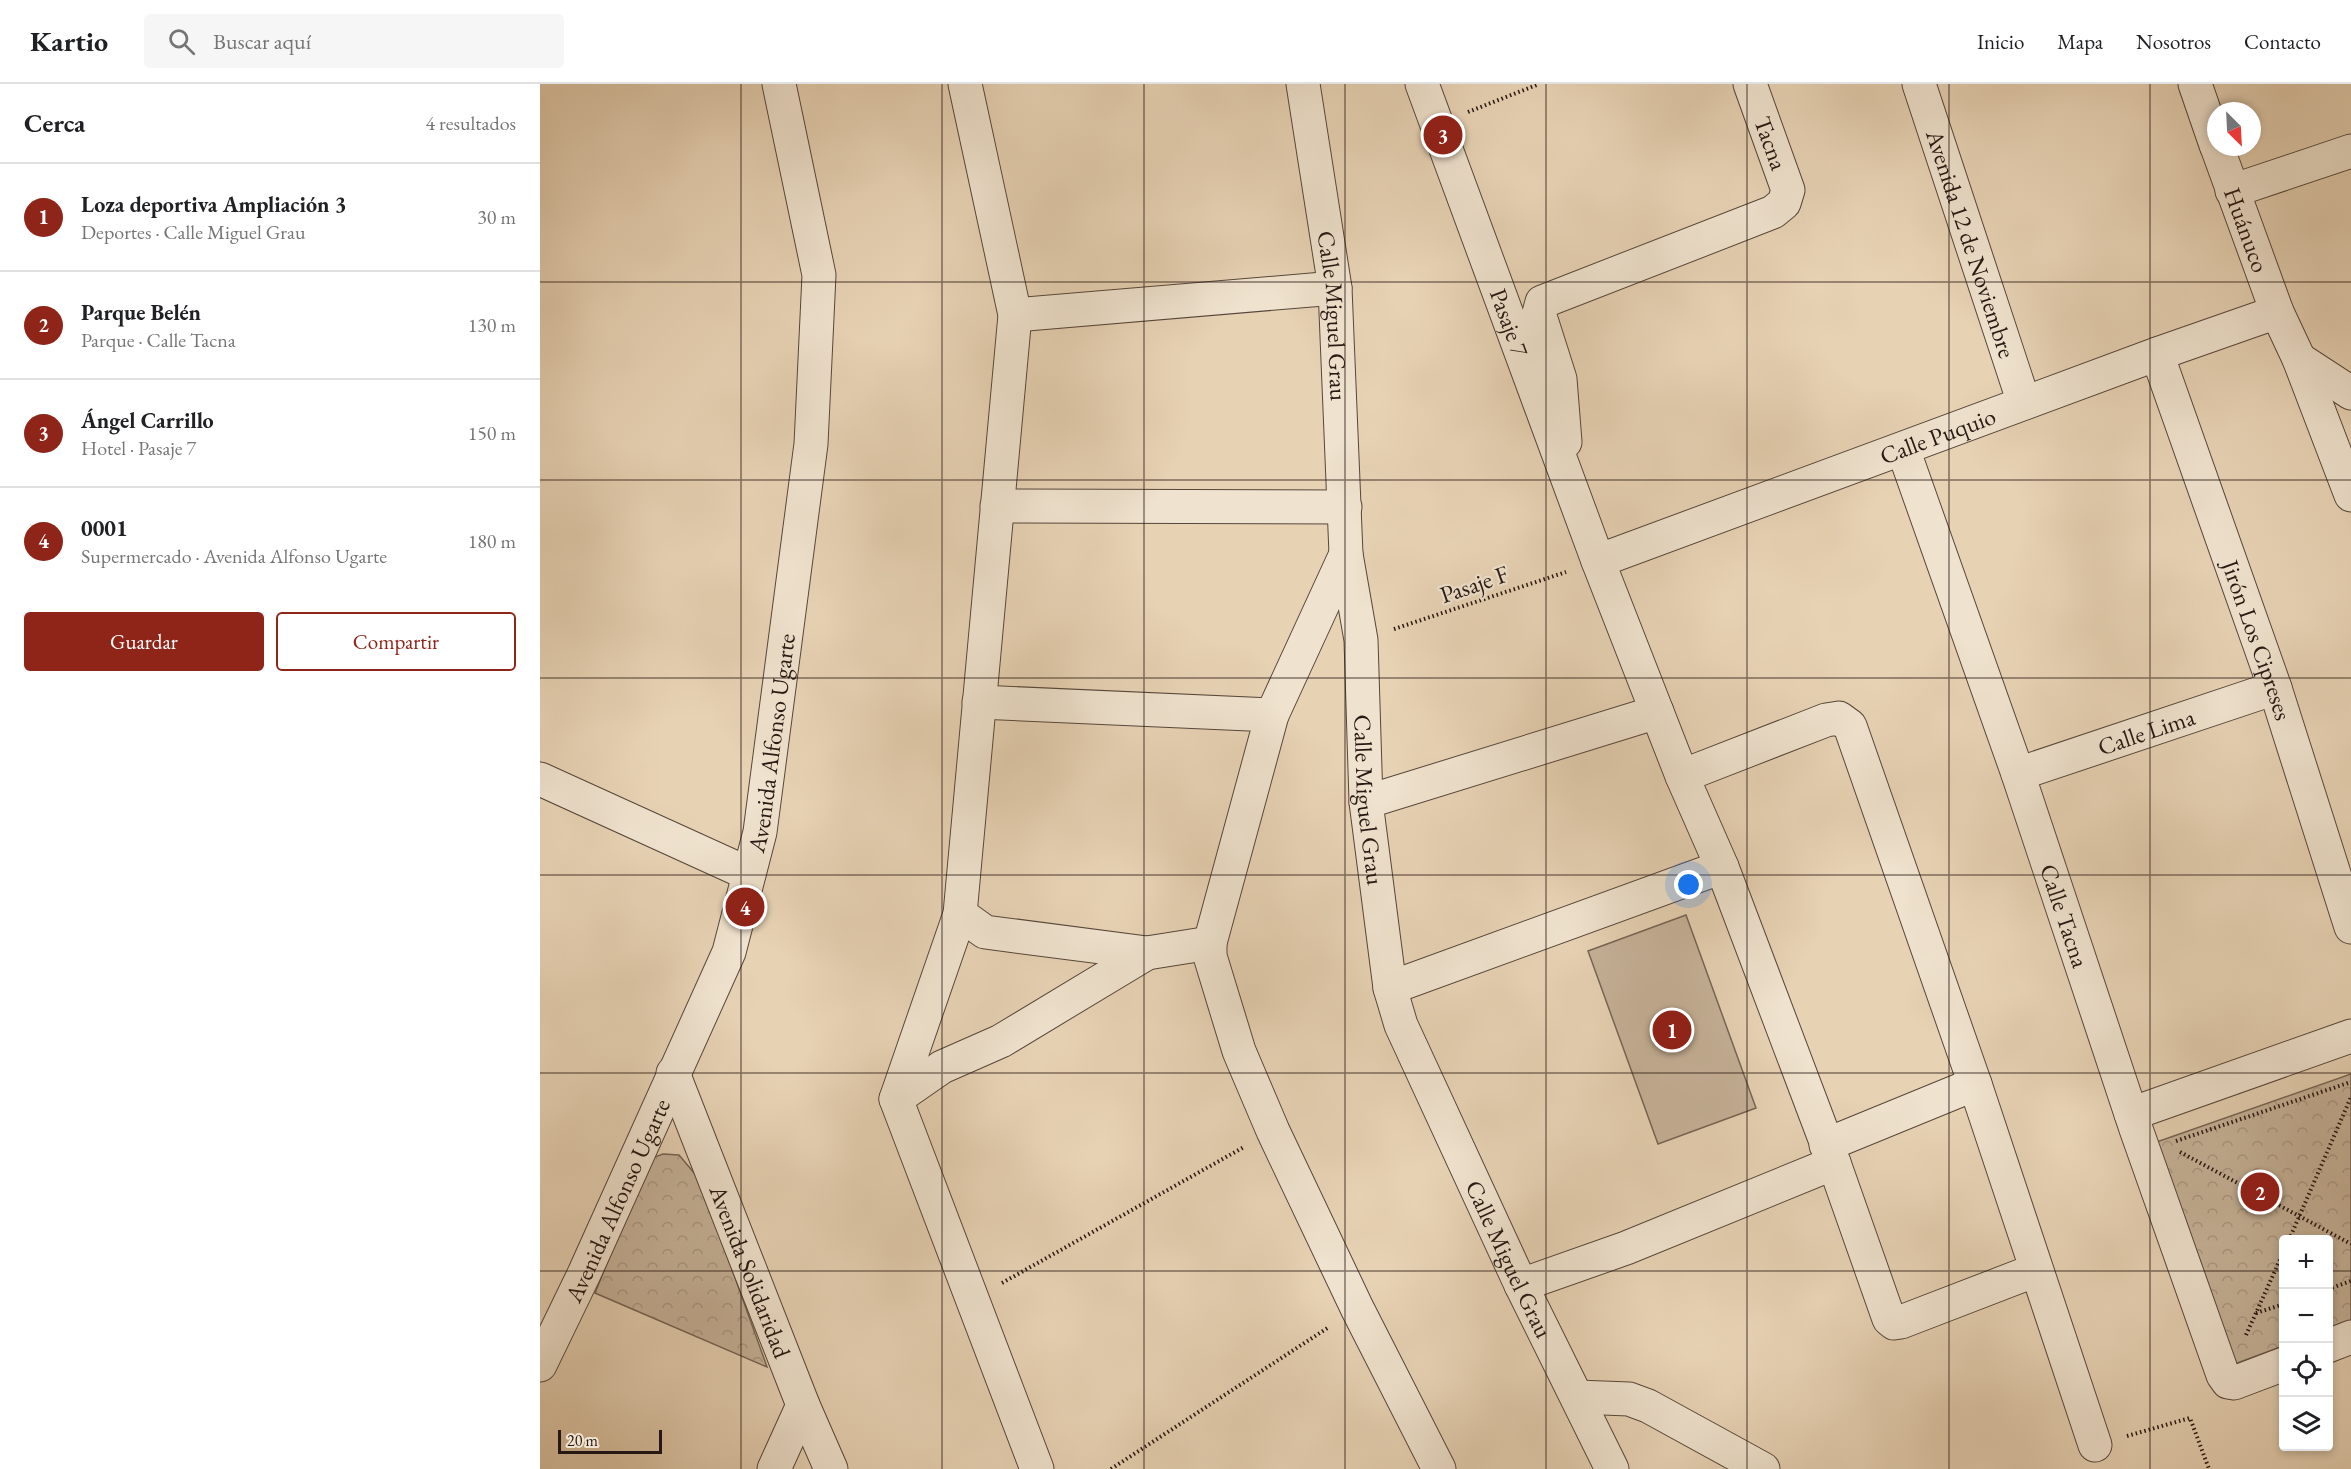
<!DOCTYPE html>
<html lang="es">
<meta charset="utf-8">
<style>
body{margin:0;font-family:"EB Garamond",serif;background:#f6f6f6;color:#202124}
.controls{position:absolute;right:18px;bottom:18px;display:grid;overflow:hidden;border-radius:6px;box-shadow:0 3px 9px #0003}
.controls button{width:54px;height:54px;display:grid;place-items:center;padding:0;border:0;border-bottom:2px solid #e0e0e0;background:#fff;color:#202124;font:30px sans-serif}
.compass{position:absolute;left:1667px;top:18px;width:54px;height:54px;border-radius:50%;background:#fff;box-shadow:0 3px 9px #0003;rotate:156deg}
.scale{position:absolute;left:18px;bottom:15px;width:104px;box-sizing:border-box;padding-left:6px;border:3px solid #271813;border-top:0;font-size:16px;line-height:21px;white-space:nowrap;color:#271813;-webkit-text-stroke:4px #efe2ce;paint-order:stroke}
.you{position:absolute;left:1149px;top:801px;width:21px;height:21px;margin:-15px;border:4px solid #fff;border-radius:50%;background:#1a73e8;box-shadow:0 0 0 9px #1a73e833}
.badge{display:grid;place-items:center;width:39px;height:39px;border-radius:50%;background:#8f2418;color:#fff;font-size:20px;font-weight:700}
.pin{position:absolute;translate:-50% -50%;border:3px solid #fff;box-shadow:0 2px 6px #0006}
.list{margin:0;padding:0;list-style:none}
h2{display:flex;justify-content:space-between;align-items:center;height:78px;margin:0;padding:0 24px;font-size:26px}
h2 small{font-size:20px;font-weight:400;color:#757577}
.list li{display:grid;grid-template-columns:39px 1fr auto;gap:18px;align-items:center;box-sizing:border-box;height:108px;padding:0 24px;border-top:2px solid #e0e0e0}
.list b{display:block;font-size:22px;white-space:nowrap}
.list p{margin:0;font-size:20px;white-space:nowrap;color:#757577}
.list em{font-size:20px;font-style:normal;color:#757577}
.actions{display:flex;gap:12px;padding:18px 24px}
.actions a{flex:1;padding:14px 0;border:2px solid #8f2418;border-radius:6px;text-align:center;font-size:21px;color:#8f2418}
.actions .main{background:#8f2418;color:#fff}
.icon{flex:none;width:33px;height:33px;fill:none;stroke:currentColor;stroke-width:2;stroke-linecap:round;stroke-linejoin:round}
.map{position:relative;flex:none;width:1811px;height:1385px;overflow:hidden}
header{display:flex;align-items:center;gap:36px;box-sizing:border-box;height:84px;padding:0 30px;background:#fff;border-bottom:2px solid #e0e0e0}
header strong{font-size:28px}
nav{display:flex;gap:33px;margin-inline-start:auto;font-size:21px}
.search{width:420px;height:54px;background:#f6f6f6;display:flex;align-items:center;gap:15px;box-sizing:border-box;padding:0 21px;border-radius:6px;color:#757577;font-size:22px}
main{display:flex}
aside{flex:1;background:#fff}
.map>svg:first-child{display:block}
</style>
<header>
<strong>Kartio</strong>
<div class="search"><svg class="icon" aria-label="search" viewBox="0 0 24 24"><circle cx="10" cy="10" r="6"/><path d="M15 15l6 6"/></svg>Buscar aquí</div>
<nav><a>Inicio</a><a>Mapa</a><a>Nosotros</a><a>Contacto</a></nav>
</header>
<main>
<aside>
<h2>Cerca<small>4 resultados</small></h2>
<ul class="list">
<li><span class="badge">1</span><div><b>Loza deportiva Ampliación 3</b><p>Deportes · Calle Miguel Grau</p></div><em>30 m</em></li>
<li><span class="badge">2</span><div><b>Parque Belén</b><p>Parque · Calle Tacna</p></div><em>130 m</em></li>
<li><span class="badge">3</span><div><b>Ángel Carrillo</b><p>Hotel · Pasaje 7</p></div><em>150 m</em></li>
<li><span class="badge">4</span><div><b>0001</b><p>Supermercado · Avenida Alfonso Ugarte</p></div><em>180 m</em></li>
</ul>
<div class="actions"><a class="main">Guardar</a><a>Compartir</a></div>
</aside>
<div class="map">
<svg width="1811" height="1385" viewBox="0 0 1811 1385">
<defs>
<pattern id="park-crowns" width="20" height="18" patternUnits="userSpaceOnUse" patternTransform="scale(1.5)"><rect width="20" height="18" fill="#c6b299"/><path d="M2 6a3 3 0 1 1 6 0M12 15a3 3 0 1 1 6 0" fill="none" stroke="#aa9883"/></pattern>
</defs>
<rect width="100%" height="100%" fill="#e7d2b4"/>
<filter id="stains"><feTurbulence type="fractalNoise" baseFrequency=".00333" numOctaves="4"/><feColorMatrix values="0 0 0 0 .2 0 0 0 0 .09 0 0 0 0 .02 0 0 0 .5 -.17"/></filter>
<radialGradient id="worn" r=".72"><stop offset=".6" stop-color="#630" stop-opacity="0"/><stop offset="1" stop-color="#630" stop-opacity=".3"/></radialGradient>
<path fill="#c6b299" stroke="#766556" stroke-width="1.5" d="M1146,831L1216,1024L1118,1060L1048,867Z"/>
<g fill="url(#park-crowns)" stroke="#766556" stroke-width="1.5">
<path d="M1811,990V1237L1789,1246L1788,1156H1744L1743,1262L1692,1281L1611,1060Z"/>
<path d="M123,1070L139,1071L160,1096L227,1283L55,1209L109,1075Z"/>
</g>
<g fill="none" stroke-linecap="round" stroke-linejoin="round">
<defs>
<g id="minor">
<path d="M425,0L475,231L420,830L356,1015L497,1385"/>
<path id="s1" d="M763,0L795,204L806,470L821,556L826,718L850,904L861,941L981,1201L1072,1385"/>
<path id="s2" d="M882,0L1058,477L1142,692L1182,783L1294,1079L1349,1235L1354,1239L1361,1238L1496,1186"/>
<path id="s3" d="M1379,0L1484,319"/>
<path d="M1655,0L1676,61"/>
<path id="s4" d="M1677,63L1737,228L1759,275L1811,411"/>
<path d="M1692,107L1811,67"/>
<path d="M475,231L795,204"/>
<path id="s5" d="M1617,270L1735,604L1811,843"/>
<path d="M1759,275L1811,309"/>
<path d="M1025,358L1020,295L999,229L1002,218L1233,128L1244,119L1248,106L1210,0"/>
<path id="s6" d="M1363,365L1478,690L1596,1045L1683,1291L1688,1298L1694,1299L1744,1280"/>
<path d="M457,422L805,423"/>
<path d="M806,470L732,631L670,859V872L699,967L733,1047L817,1224L899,1385"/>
<path id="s7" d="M1058,477L1617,270L1737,228"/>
<path d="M439,618L732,631"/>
<path id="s8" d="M1478,690L1735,604"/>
<path d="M1142,692L1286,636L1299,634L1310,642L1435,1000L1555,1361"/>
<path d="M0,695L209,790"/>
<path d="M826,718L1117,628"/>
<path d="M420,830L445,848L607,869L670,859"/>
<path d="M850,904L1182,783"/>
<path id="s9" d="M133,989L263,1321L291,1385"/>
<path d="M356,1015L402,983L461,957L607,869"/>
<path d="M1591,1030L1811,952"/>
<path d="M1286,1061L1435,1000"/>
<path d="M981,1201L1086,1164L1294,1079"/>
<path d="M1788,1262L1811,1253"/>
<path id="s10" d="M0,1281L44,1190L189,868L220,748L271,360L279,191L239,0"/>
<path d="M1037,1313L1089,1315L1108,1322L1223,1385"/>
<path d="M234,1385L263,1321"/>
</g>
</defs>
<use href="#minor" stroke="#57463b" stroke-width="35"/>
<g stroke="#271813" stroke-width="4" stroke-dasharray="1.5 3" stroke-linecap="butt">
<path d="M928,28L999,0"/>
<path d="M854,545L1026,488"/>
<path d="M1636,1057L1811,998"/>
<path d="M1640,1068L1811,1160"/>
<path d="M1749,1156L1811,1013"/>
<path d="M462,1199L704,1063"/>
<path d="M1788,1205L1811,1197"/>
<path d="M1716,1229L1744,1220"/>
<path d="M1706,1251L1744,1167"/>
<path d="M1587,1352L1650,1334L1669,1385"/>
<path d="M571,1385L789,1243"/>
</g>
<use href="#minor" stroke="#efe2ce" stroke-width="33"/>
</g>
<path fill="none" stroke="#271813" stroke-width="1.5" stroke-opacity="0.55" d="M201,0V1385M402,0V1385M604,0V1385M805,0V1385M1006,0V1385M1207,0V1385M1409,0V1385M1610,0V1385M0,198H1811M0,396H1811M0,594H1811M0,791H1811M0,989H1811M0,1187H1744M1788,1187H1811"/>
<g text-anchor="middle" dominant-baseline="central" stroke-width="4.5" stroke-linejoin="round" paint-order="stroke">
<g font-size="24" fill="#271813" stroke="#efe2ce">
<text transform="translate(1231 59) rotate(70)">Tacna</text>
<text stroke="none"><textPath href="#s4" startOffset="88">Huánuco</textPath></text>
<text stroke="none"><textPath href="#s3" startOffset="168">Avenida 12 de Noviembre</textPath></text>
<text stroke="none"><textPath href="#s1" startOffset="234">Calle Miguel Grau</textPath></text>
<text stroke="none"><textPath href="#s2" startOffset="254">Pasaje 7</textPath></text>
<text stroke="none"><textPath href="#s7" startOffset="362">Calle Puquio</textPath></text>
<text transform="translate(934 500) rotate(-19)">Pasaje F</text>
<text stroke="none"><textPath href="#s5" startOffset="303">Jirón Los Cipreses</textPath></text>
<text stroke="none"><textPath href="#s8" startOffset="135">Calle Lima</textPath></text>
<text stroke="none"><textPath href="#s10" startOffset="668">Avenida Alfonso Ugarte</textPath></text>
<text stroke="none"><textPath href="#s1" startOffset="720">Calle Miguel Grau</textPath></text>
<text stroke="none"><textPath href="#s6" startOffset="494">Calle Tacna</textPath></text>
<text stroke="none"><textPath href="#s10" startOffset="182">Avenida Alfonso Ugarte</textPath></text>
<text stroke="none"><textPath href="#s1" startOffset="1206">Calle Miguel Grau</textPath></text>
<text stroke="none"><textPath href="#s9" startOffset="213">Avenida Solidaridad</textPath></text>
</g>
</g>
<rect width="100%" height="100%" filter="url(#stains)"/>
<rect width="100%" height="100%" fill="url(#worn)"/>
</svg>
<div class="controls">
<button>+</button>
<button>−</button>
<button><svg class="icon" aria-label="locate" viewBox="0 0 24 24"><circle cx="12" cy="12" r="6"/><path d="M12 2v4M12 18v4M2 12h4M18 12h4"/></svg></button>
<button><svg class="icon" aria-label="layers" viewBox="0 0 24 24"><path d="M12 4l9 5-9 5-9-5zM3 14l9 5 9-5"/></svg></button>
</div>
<svg class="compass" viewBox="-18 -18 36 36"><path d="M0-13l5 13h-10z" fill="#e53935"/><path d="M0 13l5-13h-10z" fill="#757577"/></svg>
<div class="scale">20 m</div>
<div class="you"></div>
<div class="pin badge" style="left:1132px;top:946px">1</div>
<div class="pin badge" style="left:1720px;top:1108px">2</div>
<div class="pin badge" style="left:903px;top:51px">3</div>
<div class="pin badge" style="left:205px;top:823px">4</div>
</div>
</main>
